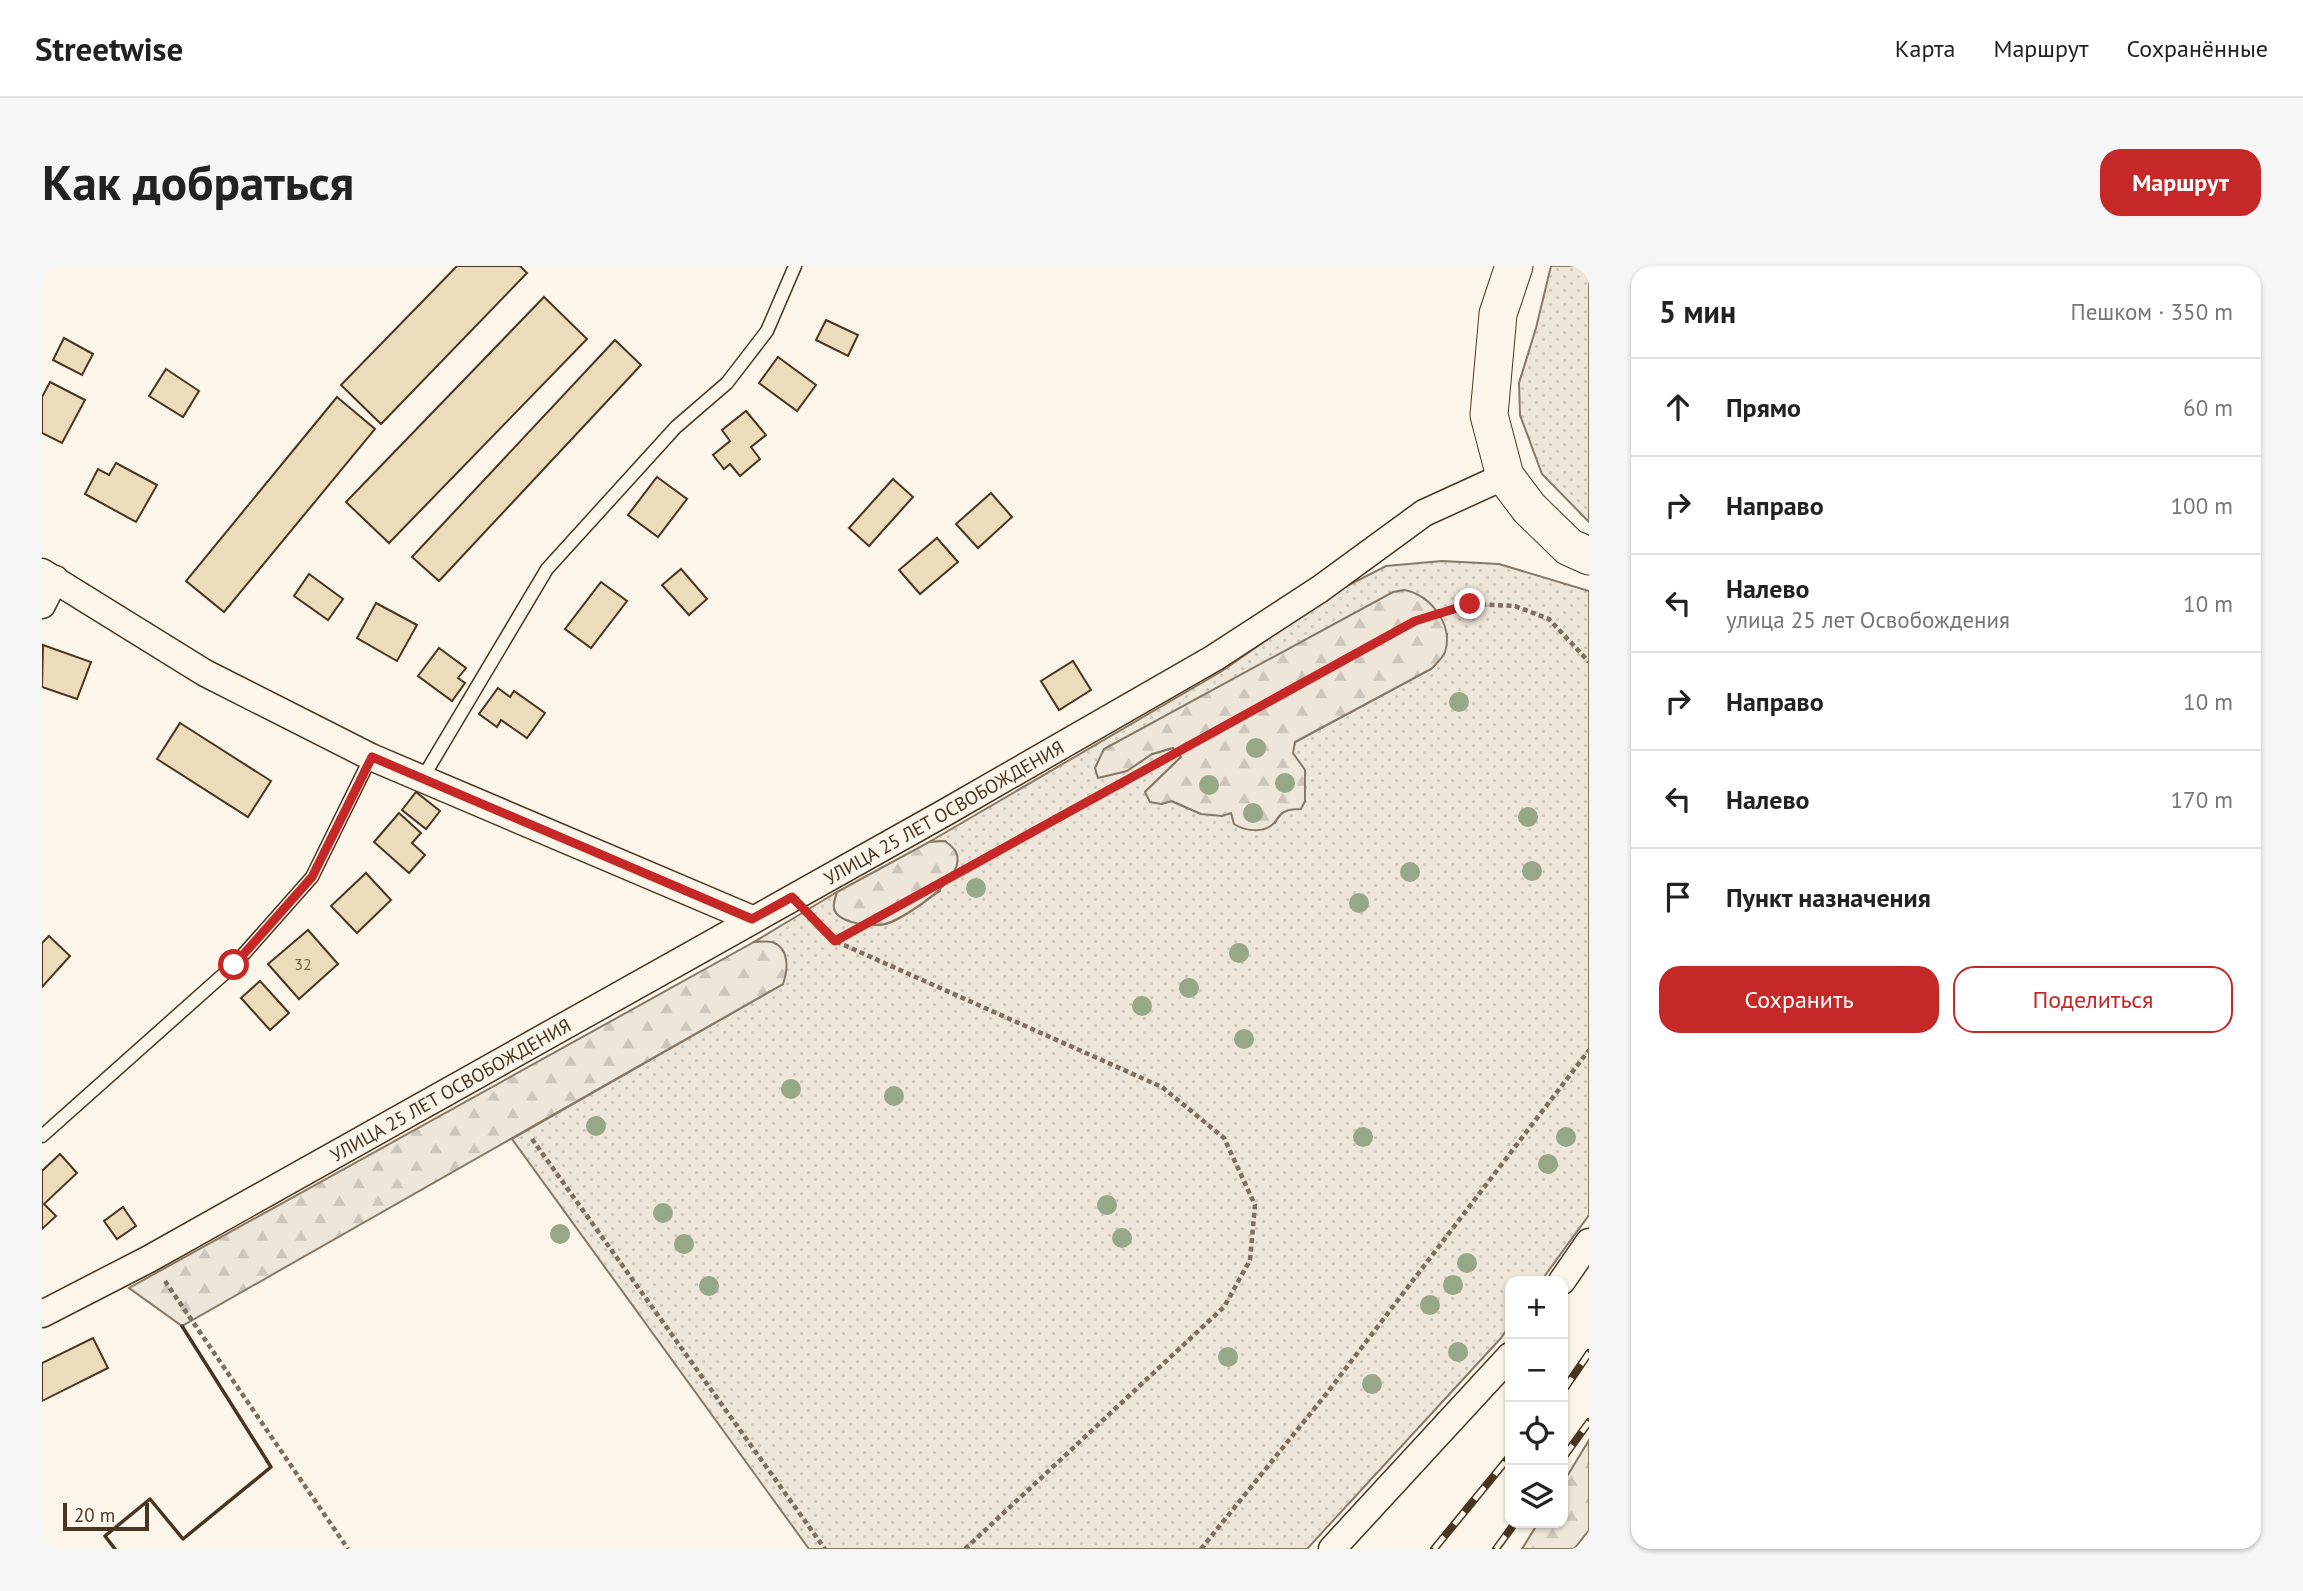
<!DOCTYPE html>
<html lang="ru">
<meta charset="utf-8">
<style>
body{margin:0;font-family:"PT Sans",sans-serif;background:#f6f6f6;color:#222}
.controls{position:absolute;right:21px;bottom:21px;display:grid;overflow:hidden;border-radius:14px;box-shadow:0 2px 5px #0004}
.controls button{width:63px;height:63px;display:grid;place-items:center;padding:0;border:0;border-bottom:2px solid #e0e0e0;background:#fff;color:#222;font:35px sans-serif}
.scale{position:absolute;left:21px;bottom:18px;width:86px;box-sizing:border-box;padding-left:7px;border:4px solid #4a3520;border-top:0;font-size:19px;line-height:24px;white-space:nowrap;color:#4a3520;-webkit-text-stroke:5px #fbf6e9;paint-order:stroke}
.stop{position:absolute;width:21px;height:21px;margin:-16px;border:5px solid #c62828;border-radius:50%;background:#fff}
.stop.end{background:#c62828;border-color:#fff;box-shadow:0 2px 7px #0008}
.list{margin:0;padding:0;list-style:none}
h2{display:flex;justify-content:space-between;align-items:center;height:91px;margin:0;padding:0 28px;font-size:30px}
h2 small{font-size:23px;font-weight:400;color:#767676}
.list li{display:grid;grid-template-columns:46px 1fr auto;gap:21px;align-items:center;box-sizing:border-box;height:98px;padding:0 28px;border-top:2px solid #e0e0e0}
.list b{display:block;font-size:26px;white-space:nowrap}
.list p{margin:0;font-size:23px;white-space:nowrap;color:#767676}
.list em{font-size:23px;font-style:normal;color:#767676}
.actions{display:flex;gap:14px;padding:21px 28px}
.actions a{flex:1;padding:16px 0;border:2px solid #c62828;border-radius:21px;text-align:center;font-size:24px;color:#c62828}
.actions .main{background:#c62828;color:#fff}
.icon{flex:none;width:38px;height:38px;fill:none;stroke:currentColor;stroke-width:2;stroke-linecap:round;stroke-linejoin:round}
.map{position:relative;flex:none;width:1547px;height:1283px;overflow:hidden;border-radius:21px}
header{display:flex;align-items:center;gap:42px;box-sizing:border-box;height:98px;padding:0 35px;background:#fff;border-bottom:2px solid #e0e0e0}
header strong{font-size:33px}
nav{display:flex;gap:38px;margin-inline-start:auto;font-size:24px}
.intro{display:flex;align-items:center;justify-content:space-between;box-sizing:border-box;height:168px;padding:0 42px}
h1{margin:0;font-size:49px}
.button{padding:18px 32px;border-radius:21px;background:#c62828;color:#fff;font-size:24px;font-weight:700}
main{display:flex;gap:42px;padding:0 42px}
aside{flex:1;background:#fff;border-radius:21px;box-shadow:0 2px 5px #0004}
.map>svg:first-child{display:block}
</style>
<header>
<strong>Streetwise</strong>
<nav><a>Карта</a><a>Маршрут</a><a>Сохранённые</a></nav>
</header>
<div class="intro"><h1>Как добраться</h1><a class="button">Маршрут</a></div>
<main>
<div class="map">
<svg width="1547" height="1283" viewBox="0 0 1547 1283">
<defs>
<pattern id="grass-dots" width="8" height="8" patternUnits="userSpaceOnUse" patternTransform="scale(1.75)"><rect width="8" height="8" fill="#ede6d9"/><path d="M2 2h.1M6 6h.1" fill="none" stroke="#cdc6ba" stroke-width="1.8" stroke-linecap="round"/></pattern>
<pattern id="forest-firs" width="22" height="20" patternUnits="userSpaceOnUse" patternTransform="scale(1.75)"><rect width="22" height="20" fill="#ede6d9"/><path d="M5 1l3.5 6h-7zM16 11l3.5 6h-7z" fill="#cdc6ba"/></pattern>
</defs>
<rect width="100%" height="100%" fill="#fbf6e9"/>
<g fill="url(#grass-dots)" stroke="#887966" stroke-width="2" fill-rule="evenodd">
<path d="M1509,0H1547V256L1500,208L1478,149L1477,117L1494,62Z"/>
<path d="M1400,295L1457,298L1547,325V949L1499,1015H1468V1059L1459,1072L1265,1283H767L470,873L741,718L730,676H712L795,626C794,630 791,637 792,642C795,658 835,661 847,657C865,651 882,635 898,625L903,575L887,576L1180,405L1295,325L1344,300ZM1405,368L1402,388L1389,403L1253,476L1250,487L1248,543L1238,548L1233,557L1189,547L1159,548L1129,535L1119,538L1104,525L1140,490L1131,482L1110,488L1084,505L1053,502Z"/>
</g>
<g fill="url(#forest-firs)" stroke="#887966" stroke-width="2">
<path d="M1362,324C1388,328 1412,359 1403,386C1401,392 1394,398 1389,403L1253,476L1251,487L1263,504V535L1259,543C1252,543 1247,543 1242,546C1236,549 1235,555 1230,559C1220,567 1203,565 1192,558L1189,547L1180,550L1159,548L1130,535L1119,538L1108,536L1103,526L1139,491L1131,482L1110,488L1085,505L1056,512L1053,502L1062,483L1351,326Z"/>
<path d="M903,575C907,578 912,582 914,586C926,612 865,650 846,657C834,662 795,658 792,642C791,637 794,630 795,626L887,576Z"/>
<path d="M712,676C717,676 725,675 730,676C748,682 746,704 741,718L140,1060L87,1022Z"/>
<path d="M1547,1174V1264L1532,1283H1480L1496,1257H1521V1217Z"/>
</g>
<g fill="#ecdcbc" stroke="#4a3520" stroke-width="2">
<path d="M415,0H478L485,7L339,158L299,119Z"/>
<path d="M502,31L545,73L347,277L304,236Z"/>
<path d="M784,54L816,69L806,90L774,74Z"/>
<path d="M22,72L51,88L40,109L11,94Z"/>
<path d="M573,74L599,99L397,315L370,291Z"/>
<path d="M736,91L774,119L755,145L717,117Z"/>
<path d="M124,103L157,125L141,151L107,130Z"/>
<path d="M8,116L43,134L20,177L0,167V131Z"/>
<path d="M295,131L333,163L182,346L144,315Z"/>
<path d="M704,145L724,169L709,181L718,193L698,210L688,198L682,203L671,189L688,175L680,164Z"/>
<path d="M74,197L115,219L94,256L43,228L56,203L67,209Z"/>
<path d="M615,211L645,233L616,271L586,249Z"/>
<path d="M851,213L871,231L827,280L807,262Z"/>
<path d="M949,227L970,251L936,282L914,258Z"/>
<path d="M895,272L916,296L878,328L857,304Z"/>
<path d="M639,303L665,333L647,349L620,319Z"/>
<path d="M267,308L301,333L286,354L252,330Z"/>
<path d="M559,316L585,335L549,382L523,363Z"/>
<path d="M334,337L375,359L355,395L315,372Z"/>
<path d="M1,379L49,396L35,433L0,421Z"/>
<path d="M397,382L424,402L416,412L423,417L410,435L376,410Z"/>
<path d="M1031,395L1049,424L1017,444L999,415Z"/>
<path d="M456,422L468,431L472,425L503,447L485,472L459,454L455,461L437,448Z"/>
<path d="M138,457L229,515L206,551L115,493Z"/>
<path d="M374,526L398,545L384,563L360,544Z"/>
<path d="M357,547L379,567L370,577L383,589L367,607L332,576Z"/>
<path d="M324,607L349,634L315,667L289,640Z"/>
<path d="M266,664L296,698L257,733L226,698Z"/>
<path d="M7,670L28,690L0,721V677Z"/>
<path d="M218,715L247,747L228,764L199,732Z"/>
<path d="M18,888L35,907L2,938L14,950L0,963V905Z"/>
<path d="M81,941L94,960L75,973L62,955Z"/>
<path d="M51,1072L66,1102L0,1135V1097Z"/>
</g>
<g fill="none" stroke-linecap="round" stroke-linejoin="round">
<defs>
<g id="lane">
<path d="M380,513L505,303L634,161L685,117L725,65L753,0"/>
<path d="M0,870L192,699L270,611L329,491"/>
</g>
<g id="street">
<path d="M0,306L163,407L329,491L710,653"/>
<path d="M0,339L13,313"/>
<path d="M1520,1015L1547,976"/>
<path id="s1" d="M0,1048L107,993L904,546L1172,392L1278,323L1382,247L1463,210"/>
<path d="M1290,1283L1468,1090"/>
</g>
<path id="secondary" d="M1472,0L1456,48L1447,149L1463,210L1487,242L1527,281L1547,290"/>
</defs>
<use href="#lane" stroke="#4a3520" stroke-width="15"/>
<use href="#street" stroke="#4a3520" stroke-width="29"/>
<use href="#secondary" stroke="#4a3520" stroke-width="39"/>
<g stroke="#7f6f5c" stroke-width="4.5" stroke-dasharray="5 3.5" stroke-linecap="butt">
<path d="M770,652L793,675L1120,821L1182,872L1213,939L1208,994L1182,1041L923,1283"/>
<path d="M793,675L1373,355L1428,338L1473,340L1507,353L1547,396"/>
<path d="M490,873L783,1283"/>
<path d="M123,1015L306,1283"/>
<path d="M1159,1283L1285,1127L1547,784"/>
</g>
<use href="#lane" stroke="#fbf6e9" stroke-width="12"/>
<use href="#street" stroke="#fbf6e9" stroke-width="26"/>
<use href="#secondary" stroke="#fbf6e9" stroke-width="37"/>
<defs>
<g id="rail">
<path d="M1521,1125L1547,1087"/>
<path d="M1521,1192L1547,1156"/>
<path d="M1392,1283L1468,1190"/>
<path d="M1454,1283L1473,1257"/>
</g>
</defs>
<use href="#rail" stroke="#4a3520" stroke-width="8"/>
<use href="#rail" stroke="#fbf6e9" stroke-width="5" stroke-dasharray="16" stroke-linecap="butt"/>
<path stroke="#4a3520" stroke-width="3.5" d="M73,1283L63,1270L108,1233L141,1273L229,1201L140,1060"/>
</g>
<g fill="#96a887">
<circle cx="1417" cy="436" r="10"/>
<circle cx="1214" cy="482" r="10"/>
<circle cx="1243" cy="517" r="10"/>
<circle cx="1167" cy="519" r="10"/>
<circle cx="1211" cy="547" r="10"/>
<circle cx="1486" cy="551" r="10"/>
<circle cx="1490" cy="605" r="10"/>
<circle cx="1368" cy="606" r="10"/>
<circle cx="934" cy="622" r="10"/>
<circle cx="1317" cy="637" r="10"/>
<circle cx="1197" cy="687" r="10"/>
<circle cx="1147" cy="722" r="10"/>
<circle cx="1100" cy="740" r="10"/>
<circle cx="1202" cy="773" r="10"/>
<circle cx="749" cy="823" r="10"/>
<circle cx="852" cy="830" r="10"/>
<circle cx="554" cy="860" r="10"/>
<circle cx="1321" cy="871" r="10"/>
<circle cx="1524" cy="871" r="10"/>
<circle cx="1506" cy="898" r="10"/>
<circle cx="1065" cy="939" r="10"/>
<circle cx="621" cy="947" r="10"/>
<circle cx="518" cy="968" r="10"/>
<circle cx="1080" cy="972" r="10"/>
<circle cx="642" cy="978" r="10"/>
<circle cx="1425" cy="997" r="10"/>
<circle cx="1411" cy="1019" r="10"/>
<circle cx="667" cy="1020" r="10"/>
<circle cx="1388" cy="1039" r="10"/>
<circle cx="1416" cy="1086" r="10"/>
<circle cx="1186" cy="1091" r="10"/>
<circle cx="1330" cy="1118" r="10"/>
</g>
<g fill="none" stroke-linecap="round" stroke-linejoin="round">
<path stroke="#c62828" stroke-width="9" d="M192,699L270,611L330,491L710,653L750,631L793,675L1373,355L1428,338"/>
</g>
<g text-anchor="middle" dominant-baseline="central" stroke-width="5" stroke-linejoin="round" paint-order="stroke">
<g font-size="16" fill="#725f47">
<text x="261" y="698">32</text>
</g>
<g font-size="19" fill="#4a3520" stroke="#fbf6e9">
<text stroke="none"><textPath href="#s1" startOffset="1032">УЛИЦА 25 ЛЕТ ОСВОБОЖДЕНИЯ</textPath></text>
<text stroke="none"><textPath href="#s1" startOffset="466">УЛИЦА 25 ЛЕТ ОСВОБОЖДЕНИЯ</textPath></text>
</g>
</g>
</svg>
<div class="controls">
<button>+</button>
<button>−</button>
<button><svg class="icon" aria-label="locate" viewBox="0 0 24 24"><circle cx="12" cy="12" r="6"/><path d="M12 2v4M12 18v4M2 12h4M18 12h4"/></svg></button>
<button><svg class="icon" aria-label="layers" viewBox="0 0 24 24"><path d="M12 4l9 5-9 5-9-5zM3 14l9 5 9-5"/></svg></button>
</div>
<div class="scale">20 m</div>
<div class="stop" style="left:192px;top:699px"></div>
<div class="stop end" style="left:1428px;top:338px"></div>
</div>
<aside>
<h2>5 мин<small>Пешком · 350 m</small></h2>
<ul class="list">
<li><svg class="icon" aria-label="ahead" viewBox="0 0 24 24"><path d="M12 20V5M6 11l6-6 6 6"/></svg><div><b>Прямо</b></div><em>60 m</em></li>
<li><svg class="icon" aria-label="right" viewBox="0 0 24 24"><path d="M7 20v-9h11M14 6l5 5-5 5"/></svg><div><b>Направо</b></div><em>100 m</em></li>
<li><svg class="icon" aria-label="left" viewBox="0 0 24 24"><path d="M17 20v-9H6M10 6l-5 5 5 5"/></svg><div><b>Налево</b><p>улица 25 лет Освобождения</p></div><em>10 m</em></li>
<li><svg class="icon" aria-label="right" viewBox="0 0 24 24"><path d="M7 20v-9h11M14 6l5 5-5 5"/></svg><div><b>Направо</b></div><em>10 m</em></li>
<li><svg class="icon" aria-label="left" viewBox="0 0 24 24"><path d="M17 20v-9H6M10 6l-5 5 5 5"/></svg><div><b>Налево</b></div><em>170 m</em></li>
<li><svg class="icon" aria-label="arrive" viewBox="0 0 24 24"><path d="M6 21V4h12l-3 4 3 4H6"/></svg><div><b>Пункт назначения</b></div></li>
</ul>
<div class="actions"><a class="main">Сохранить</a><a>Поделиться</a></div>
</aside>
</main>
